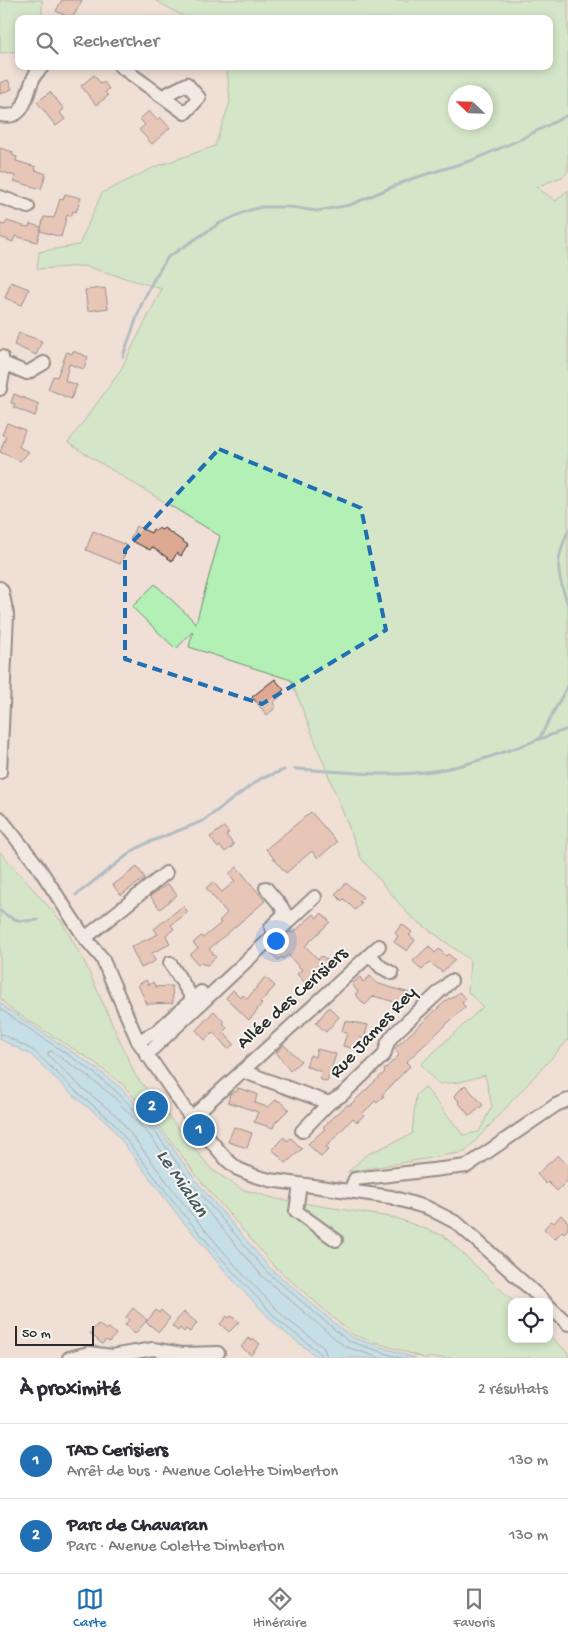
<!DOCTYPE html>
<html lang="fr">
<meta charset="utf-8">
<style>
body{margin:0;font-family:"Gochi Hand",sans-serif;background:#f2f2f3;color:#2b2b33}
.controls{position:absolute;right:15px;bottom:15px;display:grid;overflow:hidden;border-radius:10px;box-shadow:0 2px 8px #0003}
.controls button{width:45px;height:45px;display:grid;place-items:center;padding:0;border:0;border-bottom:1px solid #e1e1e2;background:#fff;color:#2b2b33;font:25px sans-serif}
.compass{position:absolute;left:448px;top:85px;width:45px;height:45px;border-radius:50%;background:#fff;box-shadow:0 2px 8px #0003;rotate:293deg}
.scale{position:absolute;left:15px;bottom:12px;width:79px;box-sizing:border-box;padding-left:5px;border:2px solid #2b2b2b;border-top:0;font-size:14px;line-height:18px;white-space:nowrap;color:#2b2b2b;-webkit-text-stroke:4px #f6f6f2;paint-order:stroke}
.you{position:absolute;left:275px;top:940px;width:18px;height:18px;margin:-12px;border:4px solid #fff;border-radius:50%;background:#1a73e8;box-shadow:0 0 0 8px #1a73e833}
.badge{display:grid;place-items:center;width:32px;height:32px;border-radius:50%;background:#1f6fb2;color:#fff;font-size:16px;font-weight:700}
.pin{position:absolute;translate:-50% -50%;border:2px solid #fff;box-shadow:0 1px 5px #0006}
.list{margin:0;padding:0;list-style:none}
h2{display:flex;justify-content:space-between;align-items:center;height:65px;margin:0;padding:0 20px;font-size:21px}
h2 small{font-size:16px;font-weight:400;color:#7c7c81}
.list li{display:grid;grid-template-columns:32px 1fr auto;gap:15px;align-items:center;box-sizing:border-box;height:75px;padding:0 20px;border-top:1px solid #e1e1e2}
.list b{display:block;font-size:19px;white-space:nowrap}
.list p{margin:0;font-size:16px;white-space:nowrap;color:#7c7c81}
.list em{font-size:16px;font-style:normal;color:#7c7c81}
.icon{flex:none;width:28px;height:28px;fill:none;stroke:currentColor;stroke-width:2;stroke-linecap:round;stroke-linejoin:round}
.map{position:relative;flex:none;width:568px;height:1358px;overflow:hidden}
.search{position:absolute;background:#fff;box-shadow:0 2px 8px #0003;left:15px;right:15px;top:15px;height:55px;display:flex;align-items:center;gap:12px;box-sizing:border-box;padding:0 18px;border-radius:10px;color:#7c7c81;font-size:19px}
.sheet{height:215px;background:#fff}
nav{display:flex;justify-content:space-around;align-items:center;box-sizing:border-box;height:70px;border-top:1px solid #e1e1e2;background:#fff;font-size:14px;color:#7c7c81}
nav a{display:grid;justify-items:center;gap:2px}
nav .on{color:#1f6fb2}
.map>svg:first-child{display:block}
</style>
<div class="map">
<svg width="568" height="1358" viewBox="0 0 568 1358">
<rect width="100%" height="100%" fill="#efdfd6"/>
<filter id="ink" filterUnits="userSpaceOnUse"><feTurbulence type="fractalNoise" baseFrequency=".02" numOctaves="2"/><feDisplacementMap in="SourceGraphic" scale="10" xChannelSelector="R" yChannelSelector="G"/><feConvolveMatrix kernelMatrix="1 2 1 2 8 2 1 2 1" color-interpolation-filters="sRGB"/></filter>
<g filter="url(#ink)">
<g fill="#b3f0b6" stroke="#6f8e70" fill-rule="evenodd">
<path d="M0,0H42V19H19L18,51L0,53Z"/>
<path d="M155,0H568V171L564,176L536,187L556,201L568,190V1040L465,1152L348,1172L366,1155L412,1134L416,1095L425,1087L463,1135L479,1132L492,1106L485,1075L460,1082L438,1084L421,1064L483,1007L468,992L470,960L409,915L361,858L291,680L189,647L193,631L176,649L132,607L155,584L196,623L220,536L68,443L119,373L162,289L85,266L37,269L39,252L79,245L102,193L155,167L215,146L230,102L227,66H549V19H188ZM456,92H486V122H456Z"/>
<path d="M0,852L62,922L84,961L135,1075L211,1169L241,1189L277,1199L396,1218L444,1236L514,1302H512V1339H549V1335L568,1353V1358H424L353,1335L273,1265L199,1179L162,1129L123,1085L94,1062L9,1008L0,998Z"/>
</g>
<path fill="#96ddf8" stroke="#6b96a6" d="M0,1002L7,1009L92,1065L121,1088L160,1130L197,1182L269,1267L351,1337L415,1358H319L296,1341L277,1326L232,1279L180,1218L109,1124L74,1096L31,1055L0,1039Z"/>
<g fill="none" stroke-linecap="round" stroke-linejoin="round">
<g stroke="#56727d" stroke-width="1">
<path d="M0,1009L89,1069L117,1092L156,1133L193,1185L266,1271L348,1341L400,1358"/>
<path d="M0,1034L4,1035L34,1051L77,1092L112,1121L184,1215L236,1275L280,1322L319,1352L321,1358"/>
<path d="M327,1358L324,1348L284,1317L240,1271L189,1211L118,1117L81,1087L48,1055V1052L51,1051L85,1074L113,1096L151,1137L188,1188L262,1276L344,1346L380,1358"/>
</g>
<g stroke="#6b96a6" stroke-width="3">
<path d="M123,356L142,303L154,279L168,257L220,223L247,211L261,207H290L317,211L350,205L411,179L473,160L521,139L568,115"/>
<path d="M568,531C554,563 557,573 568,605"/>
<path d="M539,739L568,685"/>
<path d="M295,769C341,771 387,778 433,771C480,764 523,744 568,729"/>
<path d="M76,895L134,850L147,843L203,821L260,779L284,770"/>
<path d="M0,911C14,921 21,922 38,920"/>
</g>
</g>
<g fill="#dea993" stroke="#2b2b2b">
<path d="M62,0H82L72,19L56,11Z"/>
<path d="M94,75L101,84L104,82L109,89L105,92L108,96L96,105L81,86Z"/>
<path d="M8,80L12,89L0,94V83Z"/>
<path d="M50,92L64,109L60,113L65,119L56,126L37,102Z"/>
<path d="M149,111L157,120L160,117L170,128L152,144L139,130L145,125L140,119Z"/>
<path d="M0,148L13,152L12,155L17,157L16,161L36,167L35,170L46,174L41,189L14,181L15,176L0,171Z"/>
<path d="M65,194L81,198L76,212L73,211L71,217L67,215L61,237L40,231L44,217L54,218L60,199L63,200Z"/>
<path d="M7,221L23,226L29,227L30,224L41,227L37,242L15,236L13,242L0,237V224L5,225Z"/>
<path d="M11,282L29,289L22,305L5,298Z"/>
<path d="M105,288L108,308L88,311L85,290Z"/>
<path d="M19,333L42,341L36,355L14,345Z"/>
<path d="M73,351L88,357L84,369L69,364L65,381L77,385L71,399L48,389L53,376L57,377L66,354L67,352L72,354Z"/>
<path d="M14,394L39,404L35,416L13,407L15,404L11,403Z"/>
<path d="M7,423L25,430L19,447L29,452L20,461L0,452L6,436L2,435Z"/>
<path d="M136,526L151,533L153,529L156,531L158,528L162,530L164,528L188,545L181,556L177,553L172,561L152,547L150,550L130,540Z"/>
<path d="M93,531L128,546L120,564L86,550Z"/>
<path d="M275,679L284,690L281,692L282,695L273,703L276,707L267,715L252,697Z"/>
<path d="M311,812L337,842L318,858L312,851L286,873L266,849Z"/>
<path d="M224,827L229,833L226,835L234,845L225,852L220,846L218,848L210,837Z"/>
<path d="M137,867L145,878L121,895L113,885Z"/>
<path d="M237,867L265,901L209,949L216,957L207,965L200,963L198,964L190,955L198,948L193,943L201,936L203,938L221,923L219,921L227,913L206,888L213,882L222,892L235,881L229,874Z"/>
<path d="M346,883L363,897L359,901L361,903L355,910L344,899L342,901L335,894Z"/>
<path d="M168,884L177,895L160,909L150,896Z"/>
<path d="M183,906L188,912L171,925L174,929L166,935L170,944L152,953L155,961L141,968L131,947L158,934L154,929Z"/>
<path d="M322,913L330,922L305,946L318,959L322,956L331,963L326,967L327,969L313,982L311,981L307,985L297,974L302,970L288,955L283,959L282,957L278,960L271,953L291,931L293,933L314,914L317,918Z"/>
<path d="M402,924L412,932L409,935L415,940L407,951L394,942L398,936L395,933Z"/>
<path d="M429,946L435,953L439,949L446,956L448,954L455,960L442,972L430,962L422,970L413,961Z"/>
<path d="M370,976L376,983L409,993L405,1005L374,996L365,1005L355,994L358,992L352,984L360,977L363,982Z"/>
<path d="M265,977L275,986L260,1003L262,1004L257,1009L258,1010L249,1020L226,998L233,990L241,998L243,995L247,999Z"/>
<path d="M146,980L149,985L153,982L156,987L172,986L173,1003L147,1004L138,985Z"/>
<path d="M459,992L466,999L462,1003L465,1007L406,1062L410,1066L382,1095L384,1096L377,1103L375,1101L362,1114L364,1115L357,1122L353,1118L326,1147L329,1149L321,1157L308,1144L325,1129L323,1127L348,1104L349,1106L385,1072L384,1070L399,1055L395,1048L449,998L451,999Z"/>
<path d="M329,1007L339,1017L326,1032L316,1023Z"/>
<path d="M214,1011L224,1022L223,1023L227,1028L223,1032L234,1044L228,1049L213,1032L205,1040L196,1030Z"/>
<path d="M345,1021L368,1025L364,1039L359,1037L355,1049L343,1046L347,1033L342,1031Z"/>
<path d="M284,1045L301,1061L290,1071L276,1052Z"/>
<path d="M317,1049L336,1054L327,1082L319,1079L322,1072L306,1066L310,1055L315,1057Z"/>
<path d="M465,1085L483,1105L470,1116L458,1102L459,1101L454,1096Z"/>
<path d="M238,1088L257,1094L255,1103L268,1107L276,1100L281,1102L289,1109L275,1123L273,1128L254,1122L258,1112L228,1102L230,1094L237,1091Z"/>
<path d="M234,1127L252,1133L247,1148L228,1142Z"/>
<path d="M284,1137L287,1141L291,1138L302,1149L286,1163L272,1149Z"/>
<path d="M558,1155L568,1166V1180L557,1191L548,1182L546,1184L537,1174Z"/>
<path d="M561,1215L568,1222V1229L564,1233L562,1231L555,1239L544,1229L551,1221L554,1223Z"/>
<path d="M133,1308L147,1320L135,1334L125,1325L129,1320L126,1317Z"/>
<path d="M156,1310L159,1313L161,1310L170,1318L159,1332L146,1322Z"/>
<path d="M184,1312L197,1323L190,1332L186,1329L184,1332L180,1328L178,1331L172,1326Z"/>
<path d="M227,1316L229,1318L231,1316L239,1322L229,1332L220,1324Z"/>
<path d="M98,1324L106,1330L109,1328L116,1334L109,1342L106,1340L102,1344L90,1333Z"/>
<path d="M248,1338L252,1341L254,1339L260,1344L251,1355L241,1347Z"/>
</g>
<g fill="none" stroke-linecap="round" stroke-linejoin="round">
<defs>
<g id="minor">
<path d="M120,66L185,113L199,98L187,84L163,96"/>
<path d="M0,115C28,121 25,92 35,75C37,72 40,69 43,66"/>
<path d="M0,197L28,207"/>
<path d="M3,363L27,373L44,363"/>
<path d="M0,389L3,373L2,357"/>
<path d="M0,588L2,591L7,614L0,772"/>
<path d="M0,818L37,865L85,938L102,958L138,1041L191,1118L227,1160L238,1169L255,1176L270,1180L391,1197L428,1208L457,1223L545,1302"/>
<path d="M266,888L281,906L285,913L271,927"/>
<path d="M85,938L166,873"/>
<path d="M370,955L381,967L392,973"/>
<path d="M170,963L193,999"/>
<path d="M138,1041L156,1032L201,992"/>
<path d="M146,1055L315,897"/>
<path d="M242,1071L329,1103"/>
<path d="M191,1118L379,946"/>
<path d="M302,1131L329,1103L342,1095L384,1055L388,1042L394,1034L451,981"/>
<path d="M300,1185L296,1211L336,1240"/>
<path d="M350,1191L355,1179L467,1166L556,1105L568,1100"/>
<path d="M549,1306L568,1324"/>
<path d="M69,1358L89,1353L112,1356L153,1349L182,1354L218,1353"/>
</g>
</defs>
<use href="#minor" stroke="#2b2b2b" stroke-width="16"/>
<use href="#minor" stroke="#f6f6f2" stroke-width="12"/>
</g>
</g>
<path d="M0 0H568V1358H0ZM219,449L361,508L386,630L262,704L125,659V550Z" fill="#efdfd6" fill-opacity=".55" fill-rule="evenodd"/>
<path fill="none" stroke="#1f6fb2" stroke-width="4" stroke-dasharray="10 6" stroke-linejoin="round" d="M219,449L361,508L386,630L262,704L125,659V550Z"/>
<g text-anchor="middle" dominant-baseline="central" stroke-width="4" stroke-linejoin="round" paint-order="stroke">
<g font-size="19" fill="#2b2b2b" stroke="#f6f6f2">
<text transform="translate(293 999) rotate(-42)">Allée des Cerisiers</text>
<text transform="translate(374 1033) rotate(-47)">Rue James Rey</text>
</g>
<g font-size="20" font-style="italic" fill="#46585e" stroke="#f6f6f2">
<text transform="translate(181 1184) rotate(56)">Le Mialan</text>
</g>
</g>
</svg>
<div class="controls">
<button><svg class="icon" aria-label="locate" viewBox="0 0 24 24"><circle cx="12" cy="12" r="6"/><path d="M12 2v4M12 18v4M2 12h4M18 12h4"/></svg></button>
</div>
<svg class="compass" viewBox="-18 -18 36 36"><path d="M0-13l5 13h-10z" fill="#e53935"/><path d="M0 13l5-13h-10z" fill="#7c7c81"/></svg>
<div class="scale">50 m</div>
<div class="you"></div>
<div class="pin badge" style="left:199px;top:1130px">1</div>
<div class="pin badge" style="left:152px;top:1107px">2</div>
<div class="search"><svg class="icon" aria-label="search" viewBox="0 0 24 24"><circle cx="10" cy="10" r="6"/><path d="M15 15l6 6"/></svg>Rechercher</div>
</div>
<section class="sheet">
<h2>À proximité<small>2 résultats</small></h2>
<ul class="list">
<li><span class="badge">1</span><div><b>TAD Cerisiers</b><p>Arrêt de bus · Avenue Colette Dimberton</p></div><em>130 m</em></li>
<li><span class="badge">2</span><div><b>Parc de Chavaran</b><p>Parc · Avenue Colette Dimberton</p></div><em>130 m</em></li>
</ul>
</section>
<nav>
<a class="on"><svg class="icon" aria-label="map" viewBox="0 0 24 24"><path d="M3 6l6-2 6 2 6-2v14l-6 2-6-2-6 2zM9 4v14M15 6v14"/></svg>Carte</a>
<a><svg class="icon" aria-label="directions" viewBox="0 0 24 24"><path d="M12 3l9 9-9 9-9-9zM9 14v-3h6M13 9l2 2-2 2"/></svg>Itinéraire</a>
<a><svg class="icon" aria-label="saved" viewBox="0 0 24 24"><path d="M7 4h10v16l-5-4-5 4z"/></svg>Favoris</a>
</nav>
